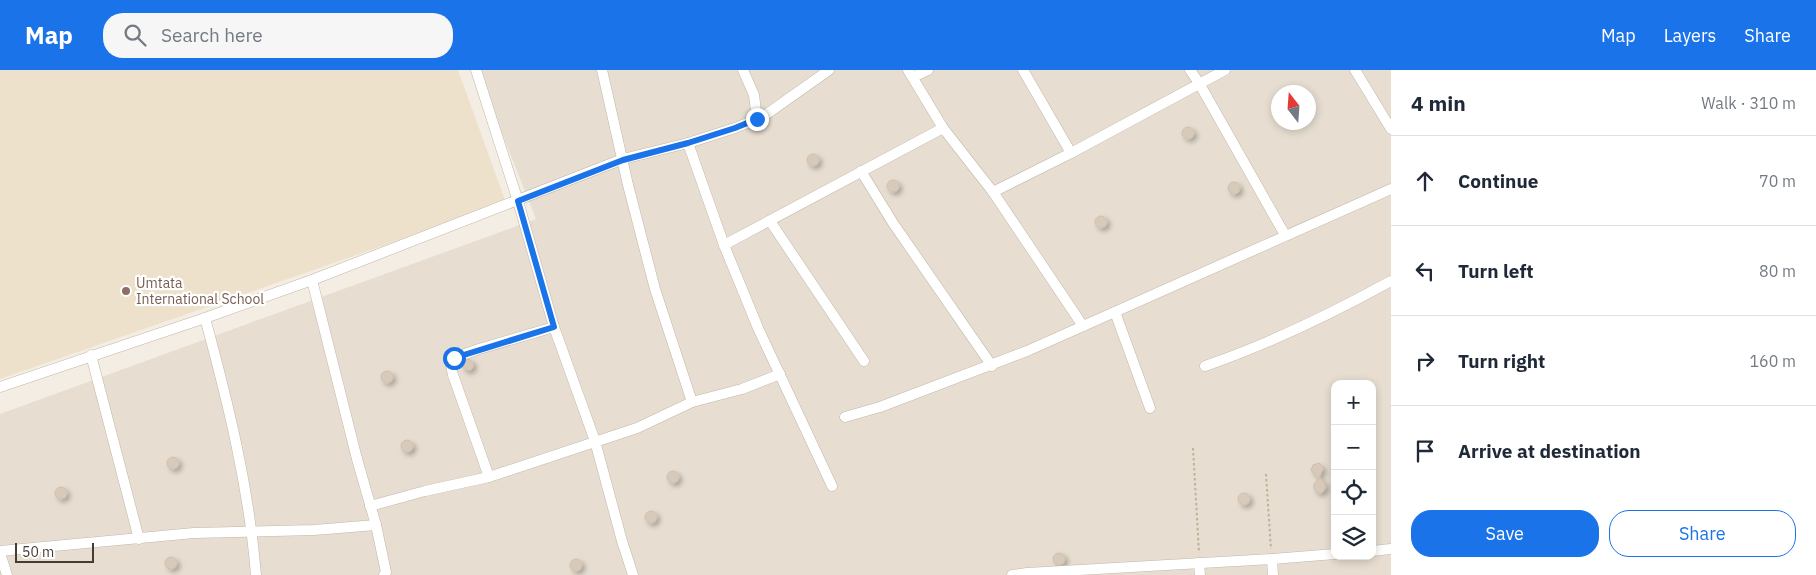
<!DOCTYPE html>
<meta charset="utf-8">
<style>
body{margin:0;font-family:"IBM Plex Sans",sans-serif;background:#f6f6f7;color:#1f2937}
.controls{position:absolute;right:15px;bottom:15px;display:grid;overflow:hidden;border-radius:10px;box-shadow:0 2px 8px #0003}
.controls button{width:45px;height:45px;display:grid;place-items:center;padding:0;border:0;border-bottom:1px solid #e0e1e3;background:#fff;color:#1f2937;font:25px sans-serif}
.compass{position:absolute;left:1271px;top:15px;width:45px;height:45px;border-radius:50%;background:#fff;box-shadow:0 2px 8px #0003;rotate:343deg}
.scale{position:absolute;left:15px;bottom:12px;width:79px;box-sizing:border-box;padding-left:5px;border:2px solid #453d33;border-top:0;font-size:14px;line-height:18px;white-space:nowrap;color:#453d33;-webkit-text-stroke:4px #fff;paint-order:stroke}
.stop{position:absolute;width:15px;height:15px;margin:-11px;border:4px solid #1a73e8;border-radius:50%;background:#fff}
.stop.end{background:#1a73e8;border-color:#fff;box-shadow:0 1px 5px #0008}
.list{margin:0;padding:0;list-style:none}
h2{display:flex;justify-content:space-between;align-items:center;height:65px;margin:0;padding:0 20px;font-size:21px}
h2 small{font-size:16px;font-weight:400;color:#747a83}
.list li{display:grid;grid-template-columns:32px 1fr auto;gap:15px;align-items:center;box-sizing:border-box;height:90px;padding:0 20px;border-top:1px solid #e0e1e3}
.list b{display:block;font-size:19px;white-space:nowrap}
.list em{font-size:16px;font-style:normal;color:#747a83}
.actions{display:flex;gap:10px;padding:15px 20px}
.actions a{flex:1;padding:11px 0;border:1px solid #1a73e8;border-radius:20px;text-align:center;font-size:18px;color:#1a73e8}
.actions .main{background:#1a73e8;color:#fff}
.icon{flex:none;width:28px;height:28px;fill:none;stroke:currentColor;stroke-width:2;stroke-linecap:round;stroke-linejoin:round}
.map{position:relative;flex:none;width:1391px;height:505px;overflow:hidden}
header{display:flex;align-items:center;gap:30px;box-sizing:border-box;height:70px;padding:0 25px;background:#1a73e8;color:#fff}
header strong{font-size:24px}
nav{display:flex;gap:28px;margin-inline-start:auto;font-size:18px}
.search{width:350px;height:45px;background:#f6f6f7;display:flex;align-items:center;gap:12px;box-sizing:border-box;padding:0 18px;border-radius:20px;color:#747a83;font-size:19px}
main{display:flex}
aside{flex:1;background:#fff}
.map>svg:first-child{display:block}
</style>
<header>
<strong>Map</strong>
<div class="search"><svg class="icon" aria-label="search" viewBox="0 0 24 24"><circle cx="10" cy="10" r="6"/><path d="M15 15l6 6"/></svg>Search here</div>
<nav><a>Map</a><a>Layers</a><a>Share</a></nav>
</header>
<main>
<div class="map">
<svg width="1391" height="505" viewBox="0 0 1391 505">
<defs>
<filter id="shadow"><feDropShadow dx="3" dy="3" stdDeviation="2.5" flood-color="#0004"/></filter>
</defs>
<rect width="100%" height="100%" fill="#f3ede3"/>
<path fill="#e7ded1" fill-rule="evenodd" d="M477,0H1391V505H0V344L536,149ZM1278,22H1308V52H1278ZM1335,314H1372V486H1335Z"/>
<path fill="#ede1cc" d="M0,0H458L506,133L0,309Z"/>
<g fill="#d8cabb" stroke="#d0bfab" filter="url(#shadow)">
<circle cx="1188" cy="63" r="6"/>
<circle cx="813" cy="90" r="6"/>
<circle cx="893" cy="116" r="6"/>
<circle cx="1234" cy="118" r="6"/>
<circle cx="1101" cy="152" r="6"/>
<circle cx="468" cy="295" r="5.5"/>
<circle cx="387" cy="307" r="6"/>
<circle cx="407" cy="376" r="6"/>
<circle cx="173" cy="393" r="6"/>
<path d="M1319,393L1322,396L1323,399L1319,408L1313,403L1311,400L1313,395Z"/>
<circle cx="673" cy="407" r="6"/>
<path d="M1319,408L1325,413L1326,417L1324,421L1321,423H1317L1314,418V414Z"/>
<circle cx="61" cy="423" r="6"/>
<circle cx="1244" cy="429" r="6"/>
<circle cx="651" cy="447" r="6"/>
<circle cx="1059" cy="489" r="6"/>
<circle cx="171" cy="493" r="6"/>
<circle cx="576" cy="495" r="6"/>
</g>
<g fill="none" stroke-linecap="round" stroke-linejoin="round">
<defs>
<g id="minor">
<path d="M476,0L518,131L554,257L595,371L622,471L633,505"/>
<path d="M602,0L628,115L655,219L692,332"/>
<path d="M743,0L754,25L757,49"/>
<path d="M908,0L943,58L993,122L1083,256"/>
<path d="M1023,0L1071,83"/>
<path d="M1190,0L1199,13L1285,165"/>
<path d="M1355,0L1391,59"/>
<path d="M913,7L928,0"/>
<path d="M688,73L724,175L758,258L832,416"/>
<path d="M861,101L893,153L992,296"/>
<path d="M993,122L1071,83L1225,0"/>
<path d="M770,151L864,291"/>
<path d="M724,175L943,58"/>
<path d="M312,210L357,389L376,455L386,502L384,505"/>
<path d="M1115,242L1150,338"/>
<path d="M205,248C228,332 249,418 256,505"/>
<path d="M91,285L139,469"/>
<path d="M1205,296C1269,274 1331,244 1391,211"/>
<path d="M0,317L205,248L312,210L623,89L688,73L735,58L764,46L829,0"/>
<path d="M845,347L880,337L1027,281L1391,119"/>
<path d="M489,407L453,305L450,291L454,288L479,279L554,257"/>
<path d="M370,436L425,421L489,407L637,358L692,332L742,319L780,304"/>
<path d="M0,481L194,463L314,460L376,455"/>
<path d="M1372,481L1391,479"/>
<path d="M0,483L7,505"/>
<path d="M1272,489L1273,505"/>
<path d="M1199,493L1200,505"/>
<path d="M1012,505L1027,503L1272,489L1335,484"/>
</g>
</defs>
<use href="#minor" stroke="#c1b7a8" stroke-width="11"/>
<g stroke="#c1af96" stroke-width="2" stroke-dasharray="2.5 2.5" stroke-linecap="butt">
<path d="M1193,378L1199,483"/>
<path d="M1266,404L1271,479"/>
</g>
<use href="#minor" stroke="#fff" stroke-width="10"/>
</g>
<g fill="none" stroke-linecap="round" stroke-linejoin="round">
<path stroke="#1a73e8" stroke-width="6" d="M454,288L554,257L518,131L623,90L688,73L735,58L757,49"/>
</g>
<circle fill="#8d6e63" stroke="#fff" stroke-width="2" cx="126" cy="221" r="5"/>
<g text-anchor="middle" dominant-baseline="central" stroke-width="4.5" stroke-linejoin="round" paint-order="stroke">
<g font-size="14" fill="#785e54" stroke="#fff" text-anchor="start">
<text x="136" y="213">Umtata<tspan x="136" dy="16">International School</tspan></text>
</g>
</g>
</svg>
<div class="controls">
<button>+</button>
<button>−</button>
<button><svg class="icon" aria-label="locate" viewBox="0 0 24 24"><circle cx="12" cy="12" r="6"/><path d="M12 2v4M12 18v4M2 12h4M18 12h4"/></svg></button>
<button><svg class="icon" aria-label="layers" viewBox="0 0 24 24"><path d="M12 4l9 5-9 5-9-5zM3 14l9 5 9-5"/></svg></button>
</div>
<svg class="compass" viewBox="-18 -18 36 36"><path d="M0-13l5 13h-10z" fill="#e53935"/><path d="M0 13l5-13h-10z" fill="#747a83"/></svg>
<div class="scale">50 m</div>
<div class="stop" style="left:454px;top:288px"></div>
<div class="stop end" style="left:757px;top:49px"></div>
</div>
<aside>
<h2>4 min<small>Walk · 310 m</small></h2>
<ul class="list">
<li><svg class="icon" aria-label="ahead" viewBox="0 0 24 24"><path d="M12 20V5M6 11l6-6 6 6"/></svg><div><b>Continue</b></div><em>70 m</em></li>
<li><svg class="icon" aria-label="left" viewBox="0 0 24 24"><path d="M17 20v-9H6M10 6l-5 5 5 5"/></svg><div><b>Turn left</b></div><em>80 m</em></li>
<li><svg class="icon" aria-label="right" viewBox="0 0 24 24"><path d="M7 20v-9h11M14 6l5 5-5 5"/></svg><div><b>Turn right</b></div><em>160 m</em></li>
<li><svg class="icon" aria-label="arrive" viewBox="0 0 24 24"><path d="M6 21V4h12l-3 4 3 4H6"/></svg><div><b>Arrive at destination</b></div></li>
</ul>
<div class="actions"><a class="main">Save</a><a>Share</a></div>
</aside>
</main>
